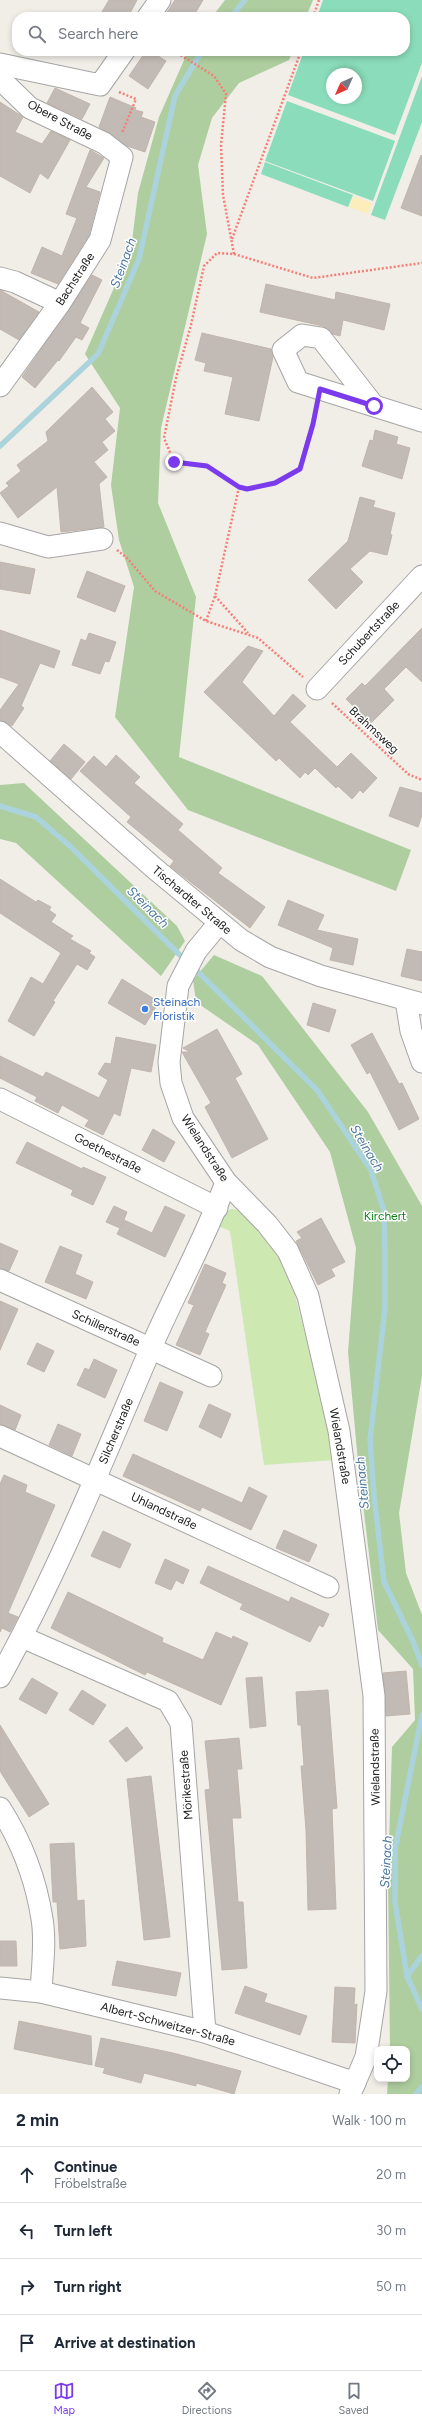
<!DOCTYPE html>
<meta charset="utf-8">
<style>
body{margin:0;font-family:Figtree,sans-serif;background:#f6f6f7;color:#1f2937}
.controls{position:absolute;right:12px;bottom:12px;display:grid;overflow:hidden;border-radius:8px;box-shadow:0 2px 6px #0003}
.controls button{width:36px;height:36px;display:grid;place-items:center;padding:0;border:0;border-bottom:1px solid #e0e1e3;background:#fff;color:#1f2937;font:20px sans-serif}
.compass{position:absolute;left:326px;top:68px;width:36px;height:36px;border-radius:50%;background:#fff;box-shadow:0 2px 6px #0003;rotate:225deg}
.stop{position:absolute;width:12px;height:12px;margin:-9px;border:3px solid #7c3aed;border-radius:50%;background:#fff}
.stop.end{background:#7c3aed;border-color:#fff;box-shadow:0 1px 4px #0008}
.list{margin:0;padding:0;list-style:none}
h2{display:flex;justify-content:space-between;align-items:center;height:52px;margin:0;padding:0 16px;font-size:17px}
h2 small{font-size:13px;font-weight:400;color:#747a83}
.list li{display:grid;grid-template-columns:26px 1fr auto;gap:12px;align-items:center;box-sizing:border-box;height:56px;padding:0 16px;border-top:1px solid #e0e1e3}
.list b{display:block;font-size:15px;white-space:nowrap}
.list p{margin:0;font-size:13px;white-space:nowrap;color:#747a83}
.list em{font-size:13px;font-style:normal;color:#747a83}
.icon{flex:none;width:22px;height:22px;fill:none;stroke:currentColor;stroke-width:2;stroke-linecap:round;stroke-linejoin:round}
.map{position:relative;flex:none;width:422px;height:2094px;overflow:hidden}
.search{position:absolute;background:#fff;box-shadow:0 2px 6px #0003;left:12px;right:12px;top:12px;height:44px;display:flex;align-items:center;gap:10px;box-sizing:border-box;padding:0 14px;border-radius:16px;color:#747a83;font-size:15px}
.sheet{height:276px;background:#fff}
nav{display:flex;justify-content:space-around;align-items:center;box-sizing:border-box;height:56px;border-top:1px solid #e0e1e3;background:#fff;font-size:11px;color:#747a83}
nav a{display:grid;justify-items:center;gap:2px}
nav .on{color:#7c3aed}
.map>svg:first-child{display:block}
</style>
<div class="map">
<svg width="422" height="2094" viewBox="0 0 422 2094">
<rect width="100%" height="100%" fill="#f1eee8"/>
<path fill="#cee8b1" d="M231,1209L245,1211L276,1248L290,1276L307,1341L335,1460L264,1465L230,1231L218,1226L223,1215Z"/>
<g fill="#aece9f">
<path d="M225,0H313L306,17H212Z"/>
<path d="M188,51H293L289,60L239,83L212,118L198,165L207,234L161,428L158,503L196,597L179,757L411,850L396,891L188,810L115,717L134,587L119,540L111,485L120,408L85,354L131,249L138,193L159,117Z"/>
<path d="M24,783L177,926L185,941L161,976L16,843L0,839V785Z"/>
<path d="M214,955L262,976L368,1112L422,1206V1376L399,1513L406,1573L422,1615V2094H387L388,2079H407V2049H390L388,1875L392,1747L415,1720L413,1669L378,1630L358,1462L348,1352L356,1248L330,1152L258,1045L196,1002L193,980Z"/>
</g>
<path fill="#fcedbb" d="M354,196L372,203L368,214L349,207Z"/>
<g fill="#8adcba" fill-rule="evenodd">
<path d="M323,0H422V63L395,135L288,95L304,51H405V17H317ZM332,74H356V98H332Z"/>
<path d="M422,76V122L385,220L371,215Z"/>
<path d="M287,101L395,141L373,201L265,161Z"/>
<path d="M265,162L353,195L348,207L261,174Z"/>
</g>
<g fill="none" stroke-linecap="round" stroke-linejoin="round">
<g stroke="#abd3dc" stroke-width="5.5">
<path d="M231,17L245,0"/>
<path d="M0,446L98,354L139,259L175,96L202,51"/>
<path d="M0,806L36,817L72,848L186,961"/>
<path d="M193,967L317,1090L371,1170L384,1211L385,1252V1308L370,1440L374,1495L384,1582L412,1639L422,1665"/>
<path d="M422,1715L395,1849V1902L407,1976L422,2009"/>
<path d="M407,1976L422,1956"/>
<path d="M416,2094L422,2087"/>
</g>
</g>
<g fill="#c2bab5" stroke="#c2b5ab">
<path d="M109,0H137L128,17H99Z"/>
<path d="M175,0H203L193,17H164Z"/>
<path d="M146,51H150L166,61L148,89L129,76Z"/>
<path d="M55,88L90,104L82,119L47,103Z"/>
<path d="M110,97L136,108L135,110L143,112L141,117L155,122L145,152L127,146L99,127Z"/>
<path d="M0,102L23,117L15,132L42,144L51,131L70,140L48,179L40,173L30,193L0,176Z"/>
<path d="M90,150L104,158L86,187L100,192L89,235L58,284L31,273L42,247L62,256L77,218L66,214Z"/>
<path d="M421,155L422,156V216L401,208Z"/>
<path d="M92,275L102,280L80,323L89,328L82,340L76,337L59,361L58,360L35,388L22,377Z"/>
<path d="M266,284L335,300L336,292L390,304L384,330L343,320L340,336L333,334L323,326L260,312Z"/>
<path d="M0,290L39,312L19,340L0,329Z"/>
<path d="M202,333L271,349L273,357L259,421L225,414L233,377L204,371L206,363L195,360Z"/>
<path d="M92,387L113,412L105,419L115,431L102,442L108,450L94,462L107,477L99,484L104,527L61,532L57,487L18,518L0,493L9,486L6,483L21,471L17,465L48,441L46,432Z"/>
<path d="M375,430L398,437L396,444L410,448L402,479L362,466L370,440L373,441Z"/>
<path d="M360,497L375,501L373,507L395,513L390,534L392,535L387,555L370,551L350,569L363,582L336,609L308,580L348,541Z"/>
<path d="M0,562L35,569L30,594L0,589Z"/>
<path d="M87,571L125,586L115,612L77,597Z"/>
<path d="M422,628V682L406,667L384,689L394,700L371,723L346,699L362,683L365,686Z"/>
<path d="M0,630L60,651L54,668L40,663L21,706L24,708L12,726L0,720V710L19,684L0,677Z"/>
<path d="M89,633L116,642L109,662L105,661L100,674L72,665L81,639L86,641Z"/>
<path d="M248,646L263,651L242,682L274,716L293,694L306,706L290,722L337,767L351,753L377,778L363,793L360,790L352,799L338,786L336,788L315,768L308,775L305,772L300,778L279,758L276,761L204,692Z"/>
<path d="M64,744L85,762L71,779L50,761Z"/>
<path d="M116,755L140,777L134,783L183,824L178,830L222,868L218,873L265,907L250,928L170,866L174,861L127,822L131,817L80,771L94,756L106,767Z"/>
<path d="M400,787L422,793V815L418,827L389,816Z"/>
<path d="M0,879L36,902L38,900L51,907L49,910L56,915L51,922L73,936L70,939L91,951L89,953L95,957L87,970L77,964L53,1001L55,1002L34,1036L8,1021L31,977L43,984L61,953L0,913Z"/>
<path d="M288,900L324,915L317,930L358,939L353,965L330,960L333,948L278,925Z"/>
<path d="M407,949L422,952V981L401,976Z"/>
<path d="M122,979L159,1002L145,1025L108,1003Z"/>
<path d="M313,1003L336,1010L329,1032L307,1025Z"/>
<path d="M217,1029L242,1074L235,1078L268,1139L232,1158L205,1107L211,1103L182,1052H190L183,1048Z"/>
<path d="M372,1033L399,1084L402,1083L419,1119L399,1130L370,1072L367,1074L351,1045Z"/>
<path d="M116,1037L156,1045L151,1072L131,1068L120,1116L114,1113L103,1135L85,1126L89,1120L62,1105L58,1113L35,1101L37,1097L0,1078V1056L43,1077L46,1072L99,1098L108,1080L98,1074L105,1063L111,1064Z"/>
<path d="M153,1129L175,1142L164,1162L142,1150Z"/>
<path d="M27,1142L82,1169L83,1167L106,1177L93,1205L71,1195L73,1190L16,1163Z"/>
<path d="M114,1206L127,1212L121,1227L124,1220L152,1233L165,1206L185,1215L165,1257L117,1234L120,1228L106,1222Z"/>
<path d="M321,1218L345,1262L331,1269L335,1276L318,1285L296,1241L302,1238L297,1232Z"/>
<path d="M0,1243L18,1251L9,1271L0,1268Z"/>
<path d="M60,1246L82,1255L75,1274L93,1282L86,1299L45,1282Z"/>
<path d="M205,1264L226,1273L222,1283L226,1285L205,1332L209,1334L200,1355L176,1345L194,1305L188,1303Z"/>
<path d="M0,1301L18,1309L0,1350Z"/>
<path d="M37,1343L54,1351L44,1372L27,1364Z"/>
<path d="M94,1359L117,1370L105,1398L77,1385L85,1368L89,1370Z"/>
<path d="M160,1382L183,1392L167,1431L144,1421Z"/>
<path d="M209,1404L231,1414L221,1438L199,1427Z"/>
<path d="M0,1405L21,1415L15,1430L0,1424Z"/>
<path d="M58,1424L81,1434L72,1456L49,1445Z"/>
<path d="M133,1454L242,1503L249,1487L267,1496L251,1530L202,1507L200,1511L123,1476Z"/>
<path d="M4,1475L27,1485L25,1492L55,1505L8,1613L18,1617L10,1632L2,1628L0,1632V1484Z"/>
<path d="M284,1530L317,1545L309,1562L276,1548Z"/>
<path d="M103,1531L131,1544L120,1568L91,1556Z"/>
<path d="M165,1559L189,1570L183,1584L176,1580L171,1590L155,1583Z"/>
<path d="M208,1566L289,1602L291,1597L329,1614L323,1627L319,1625L310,1642L240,1609L243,1604L200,1583Z"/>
<path d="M68,1592L163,1638L162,1642L203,1660L216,1632L232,1639L233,1636L248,1643L221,1705L147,1672L145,1675L51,1628Z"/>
<path d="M406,1671L410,1714L386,1716L383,1673Z"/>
<path d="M262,1677L266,1726L250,1728L246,1678Z"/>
<path d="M32,1678L58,1693L46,1714L19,1699Z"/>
<path d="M82,1690L106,1705L93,1725L69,1710Z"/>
<path d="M328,1690L337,1808L332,1809L336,1909L308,1910L306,1830L301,1766H304L301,1725H298L296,1692Z"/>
<path d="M0,1725L49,1804L29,1817L0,1771Z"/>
<path d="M127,1727L143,1748L126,1762L109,1741Z"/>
<path d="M239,1738L242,1769H237L241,1818H232L238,1902H243L247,1968L222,1970L205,1790L210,1789L205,1741Z"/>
<path d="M151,1776L170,1937L144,1940L127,1779Z"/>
<path d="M74,1843L77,1901L84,1900L86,1946L60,1949L57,1902H53L50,1844Z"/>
<path d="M0,1941H16L17,1966H0Z"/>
<path d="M117,1961L181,1973L176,1996L112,1985Z"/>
<path d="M245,1986L267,1994L264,2002L307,2016L300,2035L235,2013Z"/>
<path d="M335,1987L355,1988L354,2005L357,2004L355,2043L332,2042Z"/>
<path d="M19,2021L91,2036L92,2065L14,2049Z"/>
<path d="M101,2038L173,2053L241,2071L234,2094L196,2083V2086L144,2073L141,2083L103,2073L105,2068L95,2066Z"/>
</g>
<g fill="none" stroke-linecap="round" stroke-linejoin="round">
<defs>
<g id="minor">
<path d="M148,17L160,0"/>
<path d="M0,64L100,85L124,51"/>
<path d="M0,79L30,108L104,143L122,157L100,240L60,303L0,386"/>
<path d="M0,278L15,282L60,303"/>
<path d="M374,406L321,338L302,335L283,350L298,382L422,421"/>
<path d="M0,533L48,547L102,539"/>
<path d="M317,689L422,576"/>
<path d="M0,732L154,868L241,940L270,957L321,976L422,1004"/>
<path d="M219,923L196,951L178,986L169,1062L171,1083L183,1118L226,1182L267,1224L288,1251L308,1296L339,1431L374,1696L376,1991L366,2057L350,2094"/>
<path d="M406,1000L411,1031L422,1062"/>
<path d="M0,1099L217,1208"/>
<path d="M0,1280L211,1376"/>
<path d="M0,1436L328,1587"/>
<path d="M22,1637L168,1701L181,1723L205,2032"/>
<path d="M0,1677C58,1572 103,1460 150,1350C174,1294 205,1240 226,1182"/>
<path d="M0,1808C21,1841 36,1880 42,1919C46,1942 42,1969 41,1992"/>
<path d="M0,1988L41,1992L205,2032L355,2083"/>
</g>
</defs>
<use href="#minor" stroke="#a5a5a5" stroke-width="23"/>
<g stroke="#f57f76" stroke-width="2.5" stroke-dasharray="2 2" stroke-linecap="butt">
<path d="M313,17L319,0"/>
<path d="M174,51L214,76L226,94L221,145L223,195L234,254L217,253L204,266L191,325L176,378L164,438L174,462L207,466L239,487L247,489L275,483L299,469L316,409"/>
<path d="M119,92L136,99L122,133"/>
<path d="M232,239L301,51"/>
<path d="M234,254L313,278L422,263"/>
<path d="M117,550L127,558L155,591L206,621L258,638L303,677"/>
<path d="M215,596L248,633"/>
<path d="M206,621L215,596L239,487"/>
<path d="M332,703L408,774L422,780"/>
</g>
<use href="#minor" stroke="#fff" stroke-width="21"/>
</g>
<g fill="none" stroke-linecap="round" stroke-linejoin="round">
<path stroke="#7c3aed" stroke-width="5" d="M174,462L207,466L239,487L247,489L275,483L300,469L313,424L320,389L374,406"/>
</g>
<circle fill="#3f7fe0" stroke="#fff" stroke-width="1.5" cx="145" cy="1009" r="4"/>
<g text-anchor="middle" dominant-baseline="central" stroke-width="3" stroke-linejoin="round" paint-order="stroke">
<g font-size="12" fill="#212121" stroke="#fff">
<text transform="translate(60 120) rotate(28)">Obere Straße</text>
<text transform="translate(75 279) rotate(-57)">Bachstraße</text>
<text transform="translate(369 633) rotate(-47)">Schubertstraße</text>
<text transform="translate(374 730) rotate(43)">Brahmsweg</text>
<text transform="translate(192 900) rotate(40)">Tischardter Straße</text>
<text transform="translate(205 1148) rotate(57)">Wielandstraße</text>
<text transform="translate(108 1153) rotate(27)">Goethestraße</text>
<text transform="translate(106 1328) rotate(24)">Schillerstraße</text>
<text transform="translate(116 1431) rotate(-67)">Silcherstraße</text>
<text transform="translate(340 1446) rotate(80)">Wielandstraße</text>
<text transform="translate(164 1511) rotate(25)">Uhlandstraße</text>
<text transform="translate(375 1767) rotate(-91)">Wielandstraße</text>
<text transform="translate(186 1785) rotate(-94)">Mörikestraße</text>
<text transform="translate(168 2024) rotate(15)">Albert-Schweitzer-Straße</text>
</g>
<g font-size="12" fill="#366cbe" stroke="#fff" text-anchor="start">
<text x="153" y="1002">Steinach<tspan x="153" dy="14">Floristik</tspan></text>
</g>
<g font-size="12" fill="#107e17" stroke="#fff">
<text x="385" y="1216">Kirchert</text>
</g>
<g font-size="13" font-style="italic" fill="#4a779e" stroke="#fff">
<text transform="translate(123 263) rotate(-70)">Steinach</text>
<text transform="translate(148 907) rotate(45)">Steinach</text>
<text transform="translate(367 1148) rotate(59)">Steinach</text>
<text transform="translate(362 1483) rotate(-95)">Steinach</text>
<text transform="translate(386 1862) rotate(-87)">Steinach</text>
</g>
</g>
</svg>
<div class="controls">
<button><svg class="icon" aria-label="locate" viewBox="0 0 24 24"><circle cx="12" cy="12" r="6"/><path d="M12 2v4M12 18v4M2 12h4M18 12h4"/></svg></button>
</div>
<svg class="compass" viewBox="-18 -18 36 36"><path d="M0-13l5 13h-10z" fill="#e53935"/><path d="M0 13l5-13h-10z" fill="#747a83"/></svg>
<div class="stop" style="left:374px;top:406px"></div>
<div class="stop end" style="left:174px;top:462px"></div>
<div class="search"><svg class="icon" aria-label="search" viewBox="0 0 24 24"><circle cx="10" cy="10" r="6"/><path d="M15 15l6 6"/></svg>Search here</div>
</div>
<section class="sheet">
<h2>2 min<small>Walk · 100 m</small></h2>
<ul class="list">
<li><svg class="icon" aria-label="ahead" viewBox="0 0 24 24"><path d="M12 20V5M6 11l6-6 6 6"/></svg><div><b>Continue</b><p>Fröbelstraße</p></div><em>20 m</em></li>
<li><svg class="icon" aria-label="left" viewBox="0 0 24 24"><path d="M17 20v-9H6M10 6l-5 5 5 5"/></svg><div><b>Turn left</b></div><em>30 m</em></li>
<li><svg class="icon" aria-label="right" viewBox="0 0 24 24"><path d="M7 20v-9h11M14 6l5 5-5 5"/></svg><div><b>Turn right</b></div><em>50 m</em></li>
<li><svg class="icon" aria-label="arrive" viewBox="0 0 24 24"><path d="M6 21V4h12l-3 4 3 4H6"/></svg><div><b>Arrive at destination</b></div></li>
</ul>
</section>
<nav>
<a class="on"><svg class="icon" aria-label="map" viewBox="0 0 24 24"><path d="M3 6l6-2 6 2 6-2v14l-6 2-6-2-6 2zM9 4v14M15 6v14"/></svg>Map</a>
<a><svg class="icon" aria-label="directions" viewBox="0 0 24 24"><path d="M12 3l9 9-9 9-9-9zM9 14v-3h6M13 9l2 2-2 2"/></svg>Directions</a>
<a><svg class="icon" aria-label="saved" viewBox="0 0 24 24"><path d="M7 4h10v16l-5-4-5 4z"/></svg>Saved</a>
</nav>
